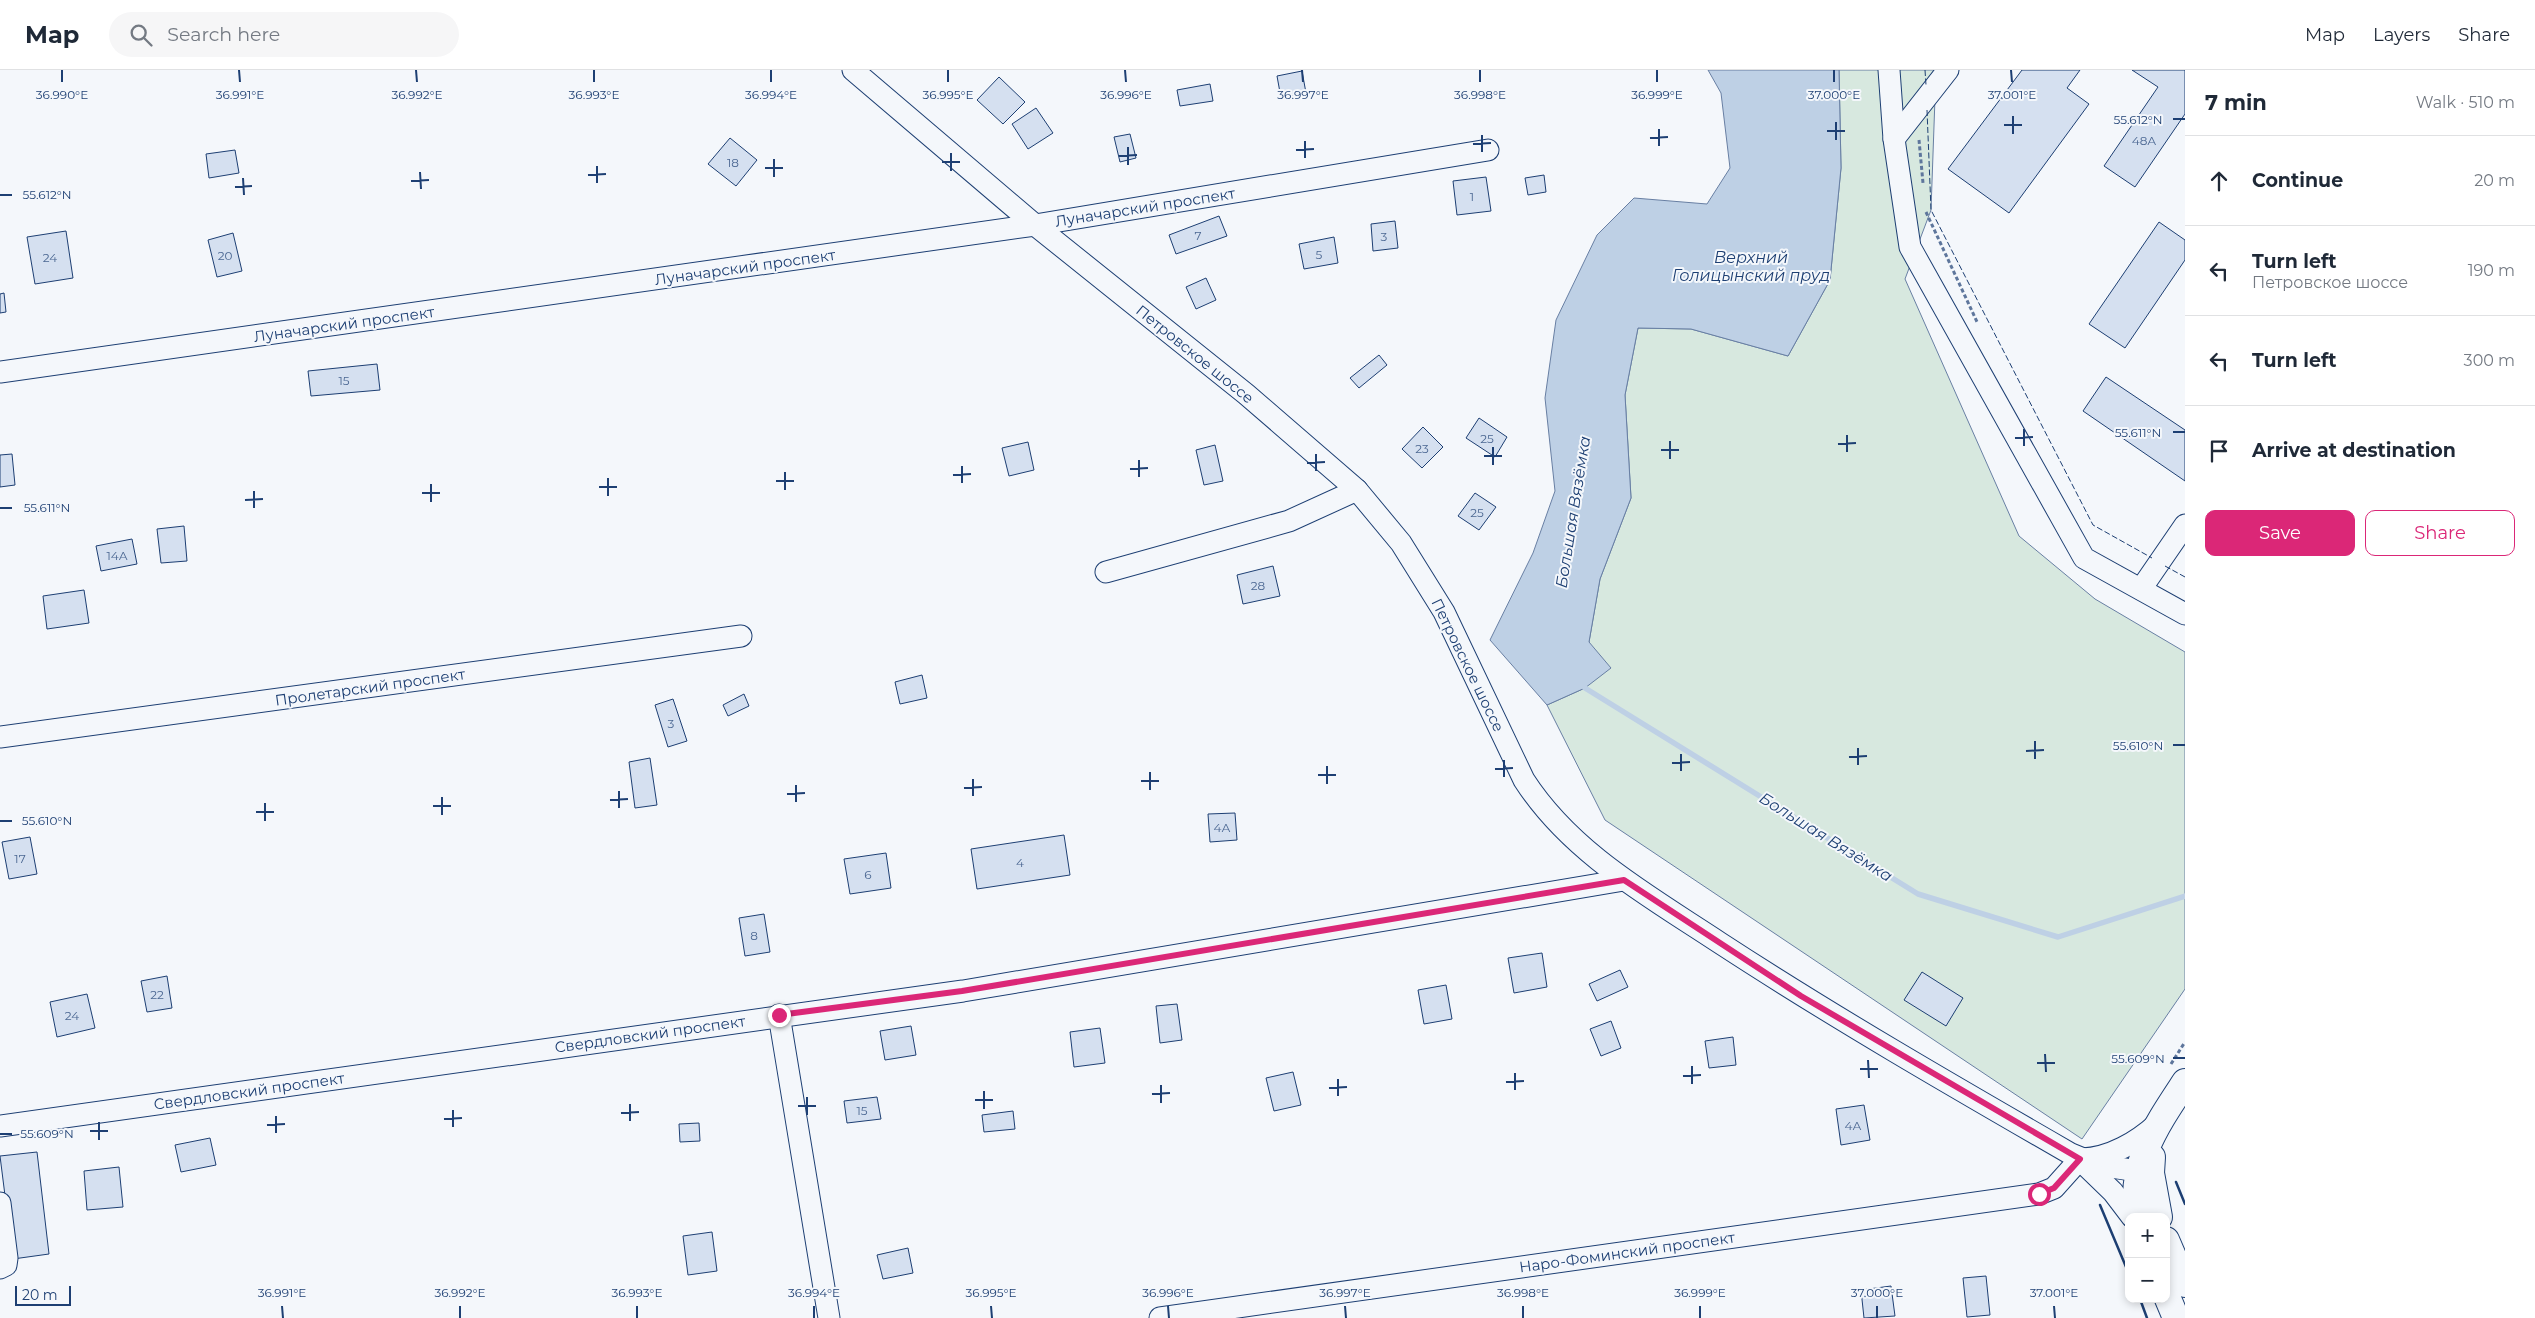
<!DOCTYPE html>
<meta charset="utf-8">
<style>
body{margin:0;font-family:Montserrat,sans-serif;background:#f6f6f7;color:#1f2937}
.controls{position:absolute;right:15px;bottom:15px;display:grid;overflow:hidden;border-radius:10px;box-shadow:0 2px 8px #0003}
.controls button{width:45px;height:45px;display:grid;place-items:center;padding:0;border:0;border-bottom:1px solid #e0e1e3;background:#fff;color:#1f2937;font:25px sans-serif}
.scale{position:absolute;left:15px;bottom:12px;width:56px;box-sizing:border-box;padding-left:5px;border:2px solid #1d3f73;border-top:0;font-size:14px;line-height:18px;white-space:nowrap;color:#1d3f73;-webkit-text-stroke:4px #f4f7fb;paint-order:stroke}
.stop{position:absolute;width:15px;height:15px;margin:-11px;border:4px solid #db2777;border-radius:50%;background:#fff}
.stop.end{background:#db2777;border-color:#fff;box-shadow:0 1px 5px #0008}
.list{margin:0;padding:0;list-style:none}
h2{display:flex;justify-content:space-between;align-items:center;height:65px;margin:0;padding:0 20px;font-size:21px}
h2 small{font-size:16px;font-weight:400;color:#747a83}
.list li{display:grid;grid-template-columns:32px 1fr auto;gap:15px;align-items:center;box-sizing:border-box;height:90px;padding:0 20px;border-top:1px solid #e0e1e3}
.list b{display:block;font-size:19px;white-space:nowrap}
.list p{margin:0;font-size:16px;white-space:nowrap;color:#747a83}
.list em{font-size:16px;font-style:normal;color:#747a83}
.actions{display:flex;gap:10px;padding:15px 20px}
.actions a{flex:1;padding:11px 0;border:1px solid #db2777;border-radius:10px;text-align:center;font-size:18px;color:#db2777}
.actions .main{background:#db2777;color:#fff}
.icon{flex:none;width:28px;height:28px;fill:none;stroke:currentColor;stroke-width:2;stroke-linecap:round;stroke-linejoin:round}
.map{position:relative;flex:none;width:2185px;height:1248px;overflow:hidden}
header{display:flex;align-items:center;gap:30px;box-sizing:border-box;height:70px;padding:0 25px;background:#fff;border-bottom:1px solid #e0e1e3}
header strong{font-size:24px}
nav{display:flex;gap:28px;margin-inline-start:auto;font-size:18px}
.search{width:350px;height:45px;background:#f6f6f7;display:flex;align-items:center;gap:12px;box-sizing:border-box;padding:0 18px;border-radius:28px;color:#747a83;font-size:19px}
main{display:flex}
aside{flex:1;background:#fff}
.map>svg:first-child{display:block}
</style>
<header>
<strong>Map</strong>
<div class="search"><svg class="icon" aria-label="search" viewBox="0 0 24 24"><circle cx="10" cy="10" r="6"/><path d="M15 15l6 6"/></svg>Search here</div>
<nav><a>Map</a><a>Layers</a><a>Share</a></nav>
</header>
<main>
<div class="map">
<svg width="2185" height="1248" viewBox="0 0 2185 1248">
<rect width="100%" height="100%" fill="#f4f7fb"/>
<path fill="#d7e8df" stroke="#687fa3" d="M1839,0H1936L1931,140L1905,209L2019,466L2095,529L2185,582V919L2082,1069L1605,750L1547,635L1585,618L1589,572L1600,509L1631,428L1625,325L1638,258L1691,259L1788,286L1830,210L1841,98Z"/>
<path fill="#bed0e5" stroke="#687fa3" d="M1708,0H1839L1841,98L1830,210L1788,286L1691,259L1638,258L1625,325L1631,428L1600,509L1589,572L1611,598L1585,618L1547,635L1490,570L1533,483L1555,421L1545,328L1556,250L1597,165L1634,128L1707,134L1730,98L1721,23Z"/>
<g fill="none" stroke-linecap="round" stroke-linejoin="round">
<path stroke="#bed0e5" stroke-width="5.5" d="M1585,618L1918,824L2058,867L2185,826"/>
</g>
<g fill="#d5e0f0" stroke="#1d3f73">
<path d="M2022,0H2080L2067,18L2089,34L2009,143L1948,99Z"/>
<path d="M2132,0H2185V44L2135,117L2104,96L2158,17Z"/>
<path d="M1302,1L1306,23L1281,28L1277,6Z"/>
<path d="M999,7L1025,32L1003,54L977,30Z"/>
<path d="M1210,14L1213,31L1180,36L1177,20Z"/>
<path d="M1036,38L1053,63L1028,79L1012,54Z"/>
<path d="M1130,64L1136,88L1120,92L1114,67Z"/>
<path d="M730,68L757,90L736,116L708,94Z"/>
<path d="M235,80L239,103L209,108L206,84Z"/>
<path d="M1544,105L1546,122L1528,125L1525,108Z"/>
<path d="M1486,107L1491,141L1457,145L1453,111Z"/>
<path d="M1219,146L1227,166L1176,184L1169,165Z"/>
<path d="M1395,151L1398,178L1373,181L1371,154Z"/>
<path d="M2159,152L2185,170V190L2125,278L2089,254Z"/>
<path d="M66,161L73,208L35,214L27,167Z"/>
<path d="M233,163L242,201L217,207L208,170Z"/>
<path d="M1334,167L1338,193L1304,199L1299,174Z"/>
<path d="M1206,208L1216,230L1196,239L1186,217Z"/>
<path d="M4,223L6,242L0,243V224Z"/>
<path d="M1379,285L1387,295L1359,318L1350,308Z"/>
<path d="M377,294L380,320L311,326L308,301Z"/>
<path d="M2106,307L2185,360V411L2083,341Z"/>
<path d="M1479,348L1507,367L1495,387L1466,368Z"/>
<path d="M1423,357L1443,377L1422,398L1402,379Z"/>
<path d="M1028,372L1034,400L1009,406L1002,378Z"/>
<path d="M1215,375L1223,411L1204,415L1196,380Z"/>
<path d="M12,384L15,415L0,417V385Z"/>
<path d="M1475,423L1496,437L1479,460L1458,446Z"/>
<path d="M184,456L187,491L161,493L157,459Z"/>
<path d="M132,469L137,494L101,501L96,476Z"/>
<path d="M1273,496L1280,526L1243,534L1237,505Z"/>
<path d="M84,520L89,553L47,559L43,526Z"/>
<path d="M922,605L927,628L900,634L895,612Z"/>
<path d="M744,624L749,636L728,646L723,635Z"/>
<path d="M673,629L687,671L668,677L655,635Z"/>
<path d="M650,688L657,735L635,738L629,692Z"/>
<path d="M1235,743L1237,770L1210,772L1208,744Z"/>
<path d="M1064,765L1070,805L977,819L971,779Z"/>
<path d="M30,767L37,804L9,809L2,772Z"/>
<path d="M886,783L891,818L850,824L844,789Z"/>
<path d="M764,844L770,882L745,886L739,848Z"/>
<path d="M1542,883L1547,917L1514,923L1508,888Z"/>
<path d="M1620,900L1628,917L1597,931L1589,914Z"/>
<path d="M1922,902L1963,928L1946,956L1904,930Z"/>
<path d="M167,906L172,938L147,942L141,911Z"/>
<path d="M1446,915L1452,949L1424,954L1418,920Z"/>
<path d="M87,924L95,958L57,967L50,932Z"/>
<path d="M1177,934L1182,970L1160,973L1156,936Z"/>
<path d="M1611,951L1621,978L1601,986L1590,959Z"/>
<path d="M911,956L916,985L885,990L880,961Z"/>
<path d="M1100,958L1105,993L1074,997L1070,962Z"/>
<path d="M1733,967L1736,995L1709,998L1705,971Z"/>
<path d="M1293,1002L1301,1035L1274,1041L1266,1008Z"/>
<path d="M877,1027L881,1049L847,1053L844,1031Z"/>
<path d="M1864,1035L1870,1070L1841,1075L1836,1039Z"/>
<path d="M1013,1041L1015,1059L984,1062L982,1045Z"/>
<path d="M699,1053L700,1071L680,1072L679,1054Z"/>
<path d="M210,1068L216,1095L181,1102L175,1075Z"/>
<path d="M37,1082L49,1184L13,1189L0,1086Z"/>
<path d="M119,1097L123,1137L87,1140L84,1101Z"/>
<path d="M712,1162L717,1201L688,1205L683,1166Z"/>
<path d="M908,1178L913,1203L883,1209L877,1185Z"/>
<path d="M1986,1206L1990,1245L1967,1247L1963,1208Z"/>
<path d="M1891,1216L1895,1246L1864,1248L1861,1220Z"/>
</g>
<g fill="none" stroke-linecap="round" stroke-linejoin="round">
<defs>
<g id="minor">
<path d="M853,0L1035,155L1246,324L1357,420L1401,473L1444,542L1524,710C1571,783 1649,826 1720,873C1835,948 1953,1016 2071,1084L2098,1095L2151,1103"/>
<path d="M1889,0L1894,69L1910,177L2084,488L2185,544"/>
<path d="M1894,69L1948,0"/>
<path d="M0,302L1035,155L1488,80"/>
<path d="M1106,502L1289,451L1357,420"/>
<path d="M2141,519L2185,455"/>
<path d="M0,667L741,566"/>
<path d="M779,945L829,1248"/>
<path d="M0,1056L963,921L1624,810"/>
<path d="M2082,1089C2110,1088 2137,1072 2157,1054"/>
<path d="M2081,1091L2113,1122L2132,1147"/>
<path d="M0,1133L7,1188L6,1195L0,1198"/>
<path d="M1160,1248L2039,1124L2054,1118L2080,1089"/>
</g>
<g id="major">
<path d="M2152,1087L2151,1103L2159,1147"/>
<path d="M2138,1147C2128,1095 2158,1053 2185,1012"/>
<path d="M2166,1170L2185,1214"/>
<path d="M2166,1224L2176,1248"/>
</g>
</defs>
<use href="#minor" stroke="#1d3f73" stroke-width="23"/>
<use href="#major" stroke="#1d3f73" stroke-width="28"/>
<g stroke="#5e769c" stroke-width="3" stroke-dasharray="4 2.5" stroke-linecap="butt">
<path d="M1919,70L1923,113"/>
<path d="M1926,142L1978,254"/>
<path d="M2171,994L2185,972"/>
</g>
<use href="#minor" stroke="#f4f7fb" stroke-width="21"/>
<use href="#major" stroke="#f4f7fb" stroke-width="26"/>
<g stroke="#1d3f73" stroke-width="1" stroke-dasharray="6 2.5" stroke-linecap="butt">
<path d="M1925,0L1926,15"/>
<path d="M1927,40L1931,140L2093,455L2152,488"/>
<path d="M2165,496L2185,507"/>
</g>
<g stroke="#1d3f73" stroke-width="2.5">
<path d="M2176,1112L2185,1134"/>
<path d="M2100,1135L2129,1204"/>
<path d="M2140,1229L2147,1248"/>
</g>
</g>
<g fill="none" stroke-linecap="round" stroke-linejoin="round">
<path stroke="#db2777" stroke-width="6" d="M779,945L962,921L1624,810L1801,926L2080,1089L2054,1118L2039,1124"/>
</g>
<path fill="none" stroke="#1d3f73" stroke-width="2" d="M62,0V12M239,0L240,12M416,0L417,12M594,0V12M771,0V12M948,0V12M1125,0L1126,12M1302,0L1303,12M1480,0V12M1657,0V12M1834,0V12M2011,0L2012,12M2013,46V64M2173,49H2185M1836,52V70M2004,55H2022M1659,59V76M1827,61H1845M1482,65V82M1650,68L1668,67M1305,71V88M1473,74L1491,73M1128,77V95M1296,80L1314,79M951,83V101M1119,86L1137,85M774,89V107M942,92H960M597,96V113M765,98H783M420,102L421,119M588,105L606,104M243,108L244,125M411,111L429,110M235,117L252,116M0,125H12M2024,359V376M2173,362H2185M1847,365V382M2015,368L2033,367M1670,371V389M1838,374L1856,373M1493,377V395M1661,380H1679M1316,384V401M1484,386H1502M1139,390V407M1307,393L1325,392M962,396V413M1130,399L1148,398M785,402V420M953,405L971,404M608,408V426M776,411H794M431,414V432M599,417H617M254,421V438M422,423H440M245,430L263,429M0,438H12M2035,671V689M2173,675H2185M1858,678V695M2026,681L2044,680M1681,684V701M1849,687L1867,686M1504,690V707M1672,693L1690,692M1327,696V714M1495,699L1513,698M1150,702V720M1318,705H1336M973,709V726M1141,711H1159M796,715V732M964,718L982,717M619,721V738M787,724L805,723M442,727V745M610,730L628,729M265,733V751M433,736H451M256,742H274M0,751H12M2045,984L2046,1002M2173,988H2185M1868,990L1869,1008M2037,993H2055M1692,996V1014M1860,999H1878M1515,1003V1020M1683,1006L1701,1005M1338,1009V1026M1506,1012L1524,1011M1161,1015V1033M1329,1018L1347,1017M984,1021V1039M1152,1024L1170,1023M807,1027V1045M975,1030H993M630,1034V1051M798,1036H816M453,1040V1057M621,1043L639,1042M276,1046V1063M444,1049L462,1048M99,1052V1070M267,1055L285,1054M90,1061H108M0,1064H12M282,1236L283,1248M460,1236V1248M637,1236V1248M814,1236V1248M991,1236L992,1248M1168,1236L1169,1248M1345,1236L1346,1248M1523,1236V1248M1700,1236V1248M1877,1236V1248M2054,1236L2055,1248"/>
<g text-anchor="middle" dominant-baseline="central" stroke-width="4" stroke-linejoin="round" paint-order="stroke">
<g font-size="12" fill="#4b6792">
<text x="2144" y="70">48А</text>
<text x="733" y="92">18</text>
<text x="1472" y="126">1</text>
<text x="1198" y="165">7</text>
<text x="1384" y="166">3</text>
<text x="1319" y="184">5</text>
<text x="225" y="185">20</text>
<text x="50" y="187">24</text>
<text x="344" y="310">15</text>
<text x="1487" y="368">25</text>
<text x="1422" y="378">23</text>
<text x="1477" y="442">25</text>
<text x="117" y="485">14А</text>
<text x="1258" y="515">28</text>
<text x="671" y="653">3</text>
<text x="1222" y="757">4А</text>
<text x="20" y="788">17</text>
<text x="1020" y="792">4</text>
<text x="868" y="804">6</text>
<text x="754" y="865">8</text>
<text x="157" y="924">22</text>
<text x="72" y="945">24</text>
<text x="862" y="1040">15</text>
<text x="1853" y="1055">4А</text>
</g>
<g font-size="15" fill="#1d3f73" stroke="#f4f7fb">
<text transform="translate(1145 137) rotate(-9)">Луначарский проспект</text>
<text transform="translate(745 197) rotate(-8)">Луначарский проспект</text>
<text transform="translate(344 254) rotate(-8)">Луначарский проспект</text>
<text transform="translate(1195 284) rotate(39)">Петровское шоссе</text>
<text transform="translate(1468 595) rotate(64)">Петровское шоссе</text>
<text transform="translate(370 617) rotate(-8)">Пролетарский проспект</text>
<text transform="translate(650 964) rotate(-8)">Свердловский проспект</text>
<text transform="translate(249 1021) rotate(-8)">Свердловский проспект</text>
<text transform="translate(1627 1182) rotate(-8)">Наро-Фоминский проспект</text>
</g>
<g font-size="16" font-style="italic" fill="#1d3f73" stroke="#f4f7fb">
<text x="1751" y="187">Верхний<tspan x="1751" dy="18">Голицынский пруд</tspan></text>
<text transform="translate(1573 442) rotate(-81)">Большая Вязёмка</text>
<text transform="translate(1826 767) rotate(32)">Большая Вязёмка</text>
</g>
</g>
<g font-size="12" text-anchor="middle" fill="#1d3f73" stroke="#f4f7fb" stroke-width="4" stroke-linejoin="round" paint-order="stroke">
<text x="62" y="29">36.990°E</text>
<text x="240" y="29">36.991°E</text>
<text x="417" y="29">36.992°E</text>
<text x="594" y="29">36.993°E</text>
<text x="771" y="29">36.994°E</text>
<text x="948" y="29">36.995°E</text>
<text x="1126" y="29">36.996°E</text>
<text x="1303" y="29">36.997°E</text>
<text x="1480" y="29">36.998°E</text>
<text x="1657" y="29">36.999°E</text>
<text x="1834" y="29">37.000°E</text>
<text x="2012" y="29">37.001°E</text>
<text x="2138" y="54">55.612°N</text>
<text x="47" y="129">55.612°N</text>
<text x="2138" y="367">55.611°N</text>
<text x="47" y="442">55.611°N</text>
<text x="2138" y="680">55.610°N</text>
<text x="47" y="755">55.610°N</text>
<text x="2138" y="993">55.609°N</text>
<text x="47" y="1068">55.609°N</text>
<text x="282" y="1227">36.991°E</text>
<text x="460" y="1227">36.992°E</text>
<text x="637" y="1227">36.993°E</text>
<text x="814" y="1227">36.994°E</text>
<text x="991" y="1227">36.995°E</text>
<text x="1168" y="1227">36.996°E</text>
<text x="1345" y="1227">36.997°E</text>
<text x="1523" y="1227">36.998°E</text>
<text x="1700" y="1227">36.999°E</text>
<text x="1877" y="1227">37.000°E</text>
<text x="2054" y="1227">37.001°E</text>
</g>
</svg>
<div class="controls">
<button>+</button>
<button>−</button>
</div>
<div class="scale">20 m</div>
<div class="stop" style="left:2039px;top:1124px"></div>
<div class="stop end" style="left:779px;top:945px"></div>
</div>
<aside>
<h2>7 min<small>Walk · 510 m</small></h2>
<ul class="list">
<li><svg class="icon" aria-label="ahead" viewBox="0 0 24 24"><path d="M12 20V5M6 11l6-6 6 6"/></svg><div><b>Continue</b></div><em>20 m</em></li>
<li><svg class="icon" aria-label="left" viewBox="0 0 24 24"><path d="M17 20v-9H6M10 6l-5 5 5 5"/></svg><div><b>Turn left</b><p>Петровское шоссе</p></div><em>190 m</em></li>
<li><svg class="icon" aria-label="left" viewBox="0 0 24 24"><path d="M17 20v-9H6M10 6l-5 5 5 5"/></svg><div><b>Turn left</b></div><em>300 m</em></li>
<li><svg class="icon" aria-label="arrive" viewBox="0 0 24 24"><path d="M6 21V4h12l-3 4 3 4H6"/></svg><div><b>Arrive at destination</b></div></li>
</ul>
<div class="actions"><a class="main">Save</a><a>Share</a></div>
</aside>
</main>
